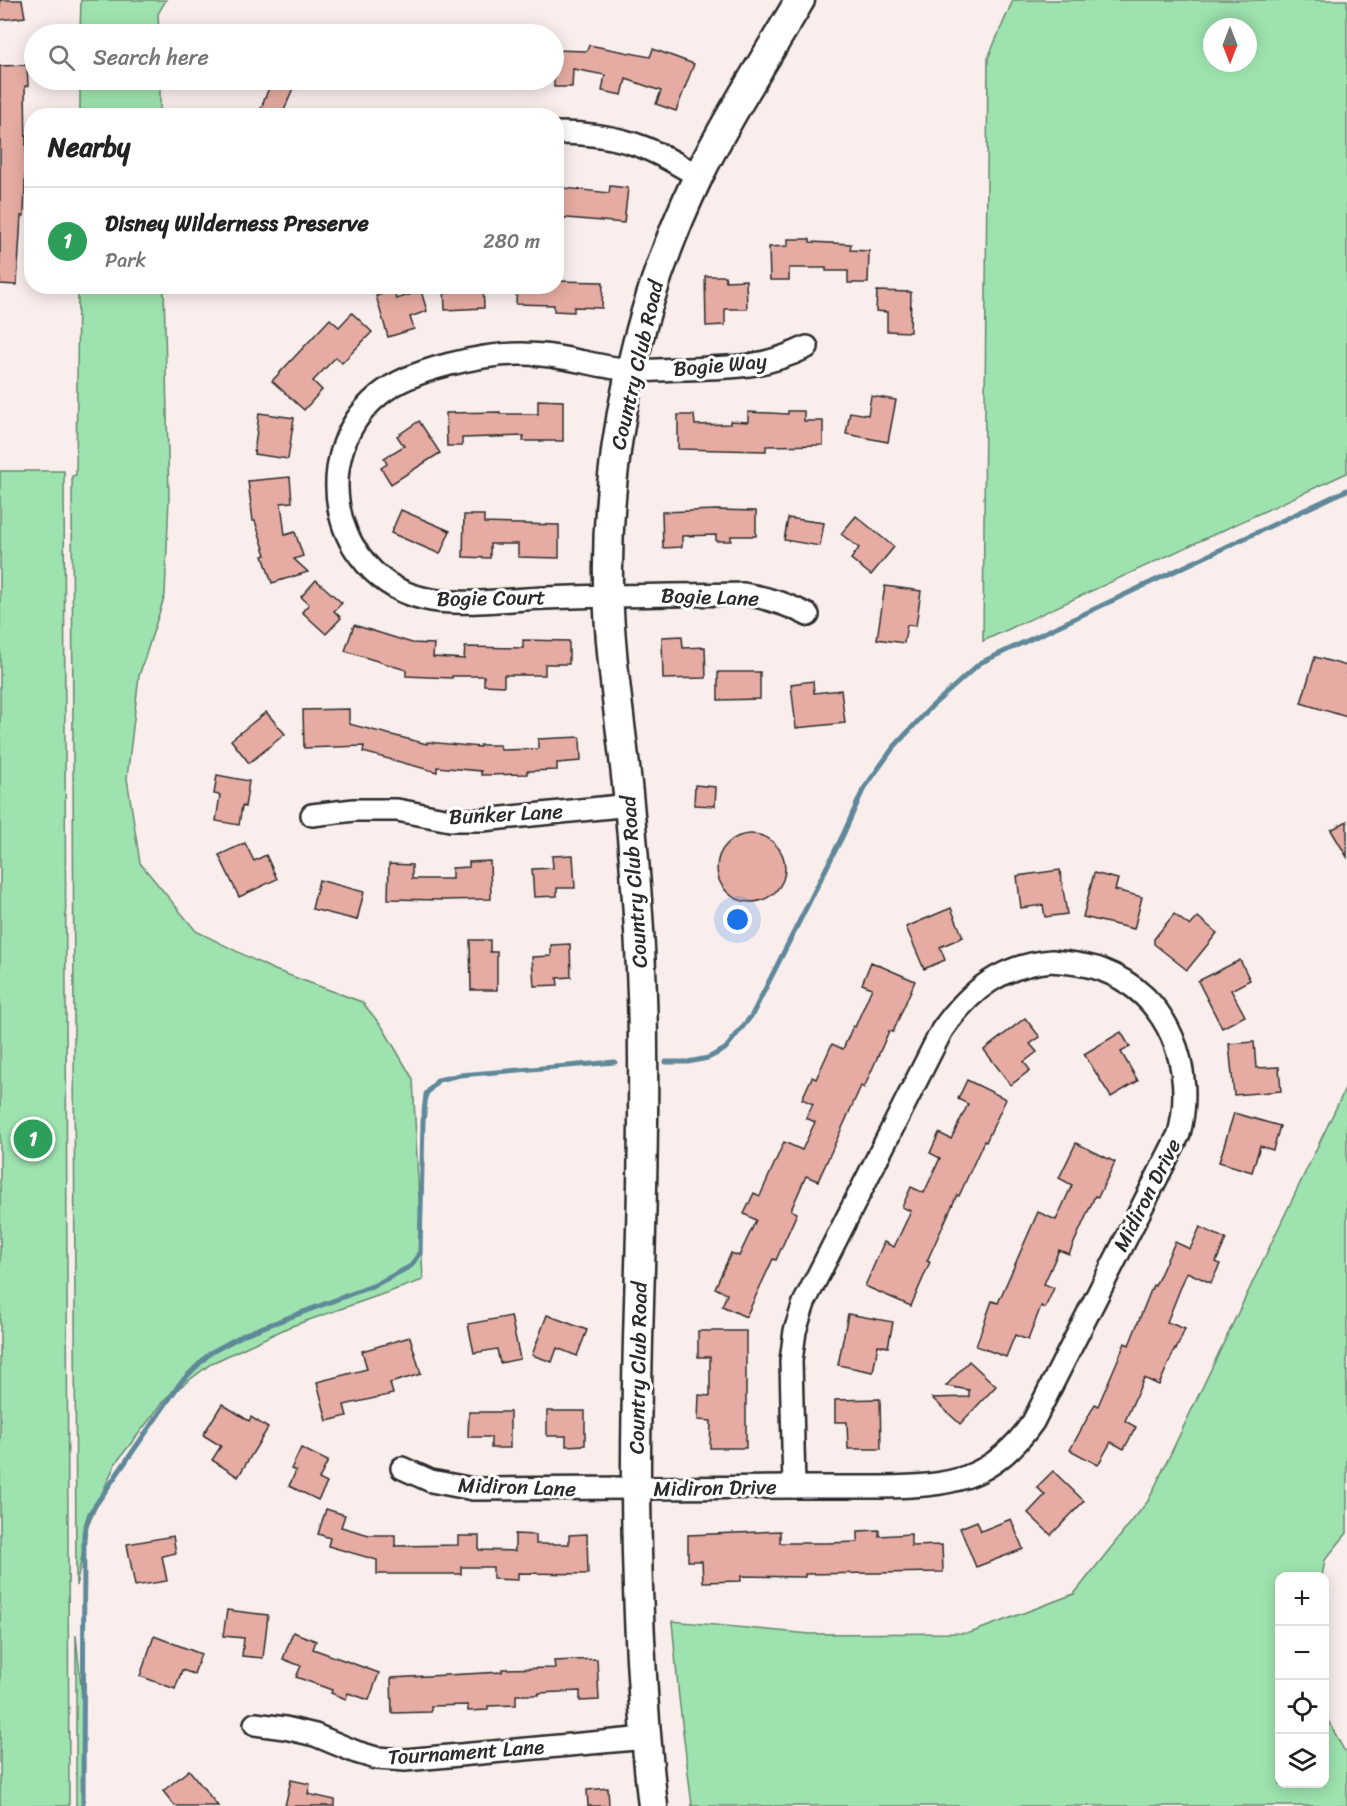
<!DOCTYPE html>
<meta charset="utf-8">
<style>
body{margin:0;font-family:Sriracha,sans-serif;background:#f6f6f6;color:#222}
.controls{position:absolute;right:18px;bottom:18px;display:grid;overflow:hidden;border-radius:12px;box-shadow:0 3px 15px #0003}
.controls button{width:54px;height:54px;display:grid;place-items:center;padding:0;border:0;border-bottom:2px solid #e0e0e0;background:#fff;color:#222;font:30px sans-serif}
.compass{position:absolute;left:1203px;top:18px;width:54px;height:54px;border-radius:50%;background:#fff;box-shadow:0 3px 15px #0003;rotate:180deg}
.you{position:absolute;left:738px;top:920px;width:21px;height:21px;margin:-15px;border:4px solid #fff;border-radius:50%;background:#1a73e8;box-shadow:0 0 0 9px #1a73e833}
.badge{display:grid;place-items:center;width:39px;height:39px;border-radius:50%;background:#c8321e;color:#fff;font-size:20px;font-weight:700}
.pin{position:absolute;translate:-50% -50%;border:3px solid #fff;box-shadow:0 2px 6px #0006}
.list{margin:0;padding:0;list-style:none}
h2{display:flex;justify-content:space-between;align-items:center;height:78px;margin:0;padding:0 24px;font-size:26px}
h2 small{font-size:20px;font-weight:400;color:#767676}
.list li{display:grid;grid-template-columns:39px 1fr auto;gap:18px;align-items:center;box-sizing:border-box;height:108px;padding:0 24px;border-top:2px solid #e0e0e0}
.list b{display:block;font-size:22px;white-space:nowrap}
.list p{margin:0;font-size:20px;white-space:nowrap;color:#767676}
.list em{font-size:20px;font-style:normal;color:#767676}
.icon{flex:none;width:33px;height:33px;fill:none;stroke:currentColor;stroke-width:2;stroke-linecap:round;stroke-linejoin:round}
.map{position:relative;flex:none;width:1347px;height:1806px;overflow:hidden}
.search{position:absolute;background:#fff;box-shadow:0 3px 15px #0003;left:24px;top:24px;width:540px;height:66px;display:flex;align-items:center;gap:15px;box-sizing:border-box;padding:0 21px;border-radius:33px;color:#767676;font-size:22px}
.panel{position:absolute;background:#fff;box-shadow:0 3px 15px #0003;left:24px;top:108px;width:540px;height:186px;border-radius:24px}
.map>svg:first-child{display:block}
</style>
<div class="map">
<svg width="1347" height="1806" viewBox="0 0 1347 1806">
<rect width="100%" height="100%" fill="#faeeed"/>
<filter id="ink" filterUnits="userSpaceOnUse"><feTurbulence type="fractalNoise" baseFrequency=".0167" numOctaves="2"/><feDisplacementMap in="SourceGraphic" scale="12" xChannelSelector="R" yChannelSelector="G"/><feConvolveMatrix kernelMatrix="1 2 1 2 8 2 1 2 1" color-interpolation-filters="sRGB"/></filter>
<g filter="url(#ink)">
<g fill="#9ee3af" stroke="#64876d" stroke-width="1.5" fill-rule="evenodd">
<path d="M81,0H166L158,14L159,34H80Z"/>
<path d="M1013,0H1347V473L983,641L988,58ZM1212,27H1248V63H1212Z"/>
<rect x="80" y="80" width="80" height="35"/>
<path d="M78,287H164L169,498L165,595L139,676L127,778L140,863L196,931L272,969L362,1002L383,1028L413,1079L423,1280L289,1327L212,1363L167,1397L115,1464L88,1526L76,1586L72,476L76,475Z"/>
<path d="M0,471H64L69,1806H0Z"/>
<path d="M1347,1085V1533L1325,1560L1322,1576H1280V1784H1324L1325,1715L1344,1750L1347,1751V1806H692L679,1698L672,1621L810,1634L970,1633L1074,1594L1148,1501Z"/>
<path d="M76,1635L82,1697V1806H76Z"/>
</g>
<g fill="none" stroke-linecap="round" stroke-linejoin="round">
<g stroke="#5f8899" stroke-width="5">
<path d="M666,1062H688L708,1058L725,1049L752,1015L843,835L863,790L893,748L931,707L980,663L1347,490"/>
<path d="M83,1806L84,1532L90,1513L181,1382L210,1353L245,1334L375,1285L411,1266L420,1252L423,1122L426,1094L438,1080L460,1075L615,1062"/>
</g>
</g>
<g fill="#e6aca3" stroke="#2b2b2b" stroke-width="1.5">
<path d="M0,0H22L25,17L0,20Z"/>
<path d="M589,45L650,57L653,49L694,64L676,111L656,104L661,91L626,79L622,95L602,91L605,75L573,69L572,87H554V50L587,51Z"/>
<path d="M27,65L28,86H25L26,151L24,216H21L17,285L0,284V66Z"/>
<path d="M272,80H296L282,116H258Z"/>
<path d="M610,186L628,188L624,223L556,217V187L609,193Z"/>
<path d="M788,239H810V242L851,244L850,250L869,251L868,283H848V271H826V268H789V280H770L769,247L788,246Z"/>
<path d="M705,276H725L726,281L746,280L747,309H725V325L706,326Z"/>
<path d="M556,281L603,282L602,308L574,307V312L554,311V305L516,304L517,286H556Z"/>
<path d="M444,286H483L484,308L445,310Z"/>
<path d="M394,290L396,299L421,291L427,311L410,317L414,329L388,337L376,296Z"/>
<path d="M877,291L911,292L910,332L887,331V312L876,311Z"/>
<path d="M352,313L372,332L342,363L336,357L313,381L322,390L304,410L272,381L330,319L339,327Z"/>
<path d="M871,396L896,400L888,442L846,434L850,412L868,415Z"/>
<path d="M538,400L563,401V441H523L524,436L462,438V446H447L446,413L500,412V414H538Z"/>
<path d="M788,411H804V421H823V445L766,446V451L678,449V415H694L695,425L730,424V421L748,422V412L788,414Z"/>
<path d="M259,413L294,418L288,459L254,454Z"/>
<path d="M419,421L440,453L391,484L381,468L387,464L384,458L404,446L397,436Z"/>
<path d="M290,477L292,502L281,503L285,535L295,532L303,556L294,559L308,572L272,583L263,556L266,555L255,521H253L248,481Z"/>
<path d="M401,510L450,531L440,554L391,533Z"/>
<path d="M717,510L756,511V536H731V541H716V535L682,536V547L663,548L662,512Z"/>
<path d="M464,515H484V523L559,525V558L518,557V544H490V558L463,557Z"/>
<path d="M856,516L894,547L871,575L851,559L859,548L841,534Z"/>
<path d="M788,518L824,523L820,546L784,540Z"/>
<path d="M316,580L342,603L334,611L341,618L326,634L302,612L309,604L301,597Z"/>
<path d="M885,586L921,591L916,626L907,625L904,643L877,639Z"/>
<path d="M354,625L412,643L434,644L433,657L464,659L465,647L523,648V640L569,641V664H545V675H504V686L484,685V676H452V678L406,676V670L345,651Z"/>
<path d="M682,636L683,648L705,647L706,678L663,679L662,637Z"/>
<path d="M1315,657L1347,666V717L1301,703Z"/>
<path d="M718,672H760V699L718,700Z"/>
<path d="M813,681L814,693L841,690L845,723L796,728L791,684Z"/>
<path d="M349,709V724L427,744V742L480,747V745H500L501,750L538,749V739L580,737L581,761L557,763V770L527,771V774L481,775V771L437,767V772L363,752L364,746L304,748L303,710Z"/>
<path d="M266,712L285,734L249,763L231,740Z"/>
<path d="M217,775L249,781L245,807L242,806L239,825L216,821L220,795L214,794Z"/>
<path d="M695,785L716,787L715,806L694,805Z"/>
<path d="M1347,821V857L1331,830Z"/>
<circle cx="751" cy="868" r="34"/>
<path d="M245,843L254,861L266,855L277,879L239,897L219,855Z"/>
<path d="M573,855L575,888H557V896L534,897L532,869L553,868L552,856Z"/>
<path d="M490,861L491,899L443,900L388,899L389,864L412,865V879H452V868L469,867V862Z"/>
<path d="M1060,870L1067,914L1045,917L1043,905L1021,908L1017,876Z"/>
<path d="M1094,873L1118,879L1115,890L1142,897L1134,929L1083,917Z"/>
<path d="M319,880L364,892L357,920L312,909Z"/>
<path d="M951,908L963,937L940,947L945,960L924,969L906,927Z"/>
<path d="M1174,914L1190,926L1198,917L1217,933L1187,970L1154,944V939Z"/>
<path d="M470,940H490V952H497V990H471Z"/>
<path d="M570,944L571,977L557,978L558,985L534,986L532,957L551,956V945Z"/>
<path d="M1240,960L1250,980L1231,990L1245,1016L1222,1028L1198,981Z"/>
<path d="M871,962L915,981L893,1032L889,1031L864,1088L861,1086L818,1181L806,1176L791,1210L797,1213L776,1260L773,1259L746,1317L722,1306L727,1294L715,1288L731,1253L739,1256L756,1220L744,1214L754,1193L760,1196L784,1142L802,1150L815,1122L806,1118L813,1104L802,1099L812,1077L816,1079L832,1044L843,1049L853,1026L855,1027L872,988L862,984Z"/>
<path d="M1025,1018L1040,1037L1030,1044L1037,1052L1024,1062L1030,1070L1011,1085L984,1050Z"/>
<path d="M1121,1032L1130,1047L1121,1052L1138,1081L1111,1097L1084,1054Z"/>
<path d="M1254,1042L1256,1068L1279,1067L1281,1091L1234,1095L1229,1044Z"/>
<path d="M967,1080L1006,1099L986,1142L984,1141L959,1196L957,1195L927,1261L930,1262L911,1306L865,1286L884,1242L894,1247L911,1211L902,1207L911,1187L924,1193L940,1158L930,1153L939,1133L951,1139L968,1104L958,1099Z"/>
<path d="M1234,1113L1280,1126L1273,1150L1260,1146L1252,1172L1219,1162Z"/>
<path d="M1076,1143L1115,1162L1098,1197L1095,1196L1069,1254L1059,1250L1044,1284L1054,1288L1045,1308L1041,1306L1028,1340L1015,1335L1006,1357L976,1346L992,1301L998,1303L1038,1212L1056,1220L1072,1185L1059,1178Z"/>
<path d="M1200,1227L1226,1239L1216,1262L1220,1264L1211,1283L1187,1272L1167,1322L1185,1329L1176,1350L1175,1349L1159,1385L1144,1378L1125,1421L1136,1427L1124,1449L1111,1442L1098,1465L1070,1450L1095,1404L1098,1406L1125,1343L1129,1345L1153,1285L1155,1286L1175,1242L1190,1249Z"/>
<path d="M848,1314L893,1322L888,1347L878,1345L873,1372L838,1365Z"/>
<path d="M547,1315L587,1330L577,1356L557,1348L552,1362L532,1355Z"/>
<path d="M511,1316L520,1359L500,1363L497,1349L474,1353L468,1324Z"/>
<path d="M698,1331H746V1448H710L711,1421L698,1420L699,1395L710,1396V1357H698Z"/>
<path d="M410,1337L421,1374L390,1383L393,1394L344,1405L347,1416L327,1421L317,1382L367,1369L362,1351Z"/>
<path d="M969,1361L996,1386L960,1424L932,1398L969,1397V1390L946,1386Z"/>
<path d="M880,1399L881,1449H848L847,1422H835V1400Z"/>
<path d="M222,1404L249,1421L251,1417L268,1428L238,1477L212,1460L221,1446L203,1435Z"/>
<path d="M547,1411H585V1445L566,1446V1436H547Z"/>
<path d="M469,1412H510V1448H491V1437H468Z"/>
<path d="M301,1448L328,1461L319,1479L327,1483L318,1500L289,1486L296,1471L291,1469Z"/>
<path d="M1053,1471L1084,1501L1051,1535L1028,1513L1045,1495L1037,1487Z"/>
<path d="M326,1509L345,1515L341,1527L369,1535H395V1546L458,1545V1536H479V1550L515,1551V1534L536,1535V1544H569V1535L587,1534L588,1574L518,1573V1580L493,1579V1567H461V1574H377V1560L328,1546L330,1538L318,1534Z"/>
<path d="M1011,1519L1023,1549L976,1567L960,1528L977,1521L981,1531Z"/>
<path d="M879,1530V1536L911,1534V1546L942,1545L943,1572L805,1574V1577L741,1576V1581L703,1582L702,1561H688V1535L780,1531V1543H827L858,1542V1531Z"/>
<path d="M173,1536L176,1553L162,1556L167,1581L135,1586L127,1544Z"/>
<path d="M227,1610L268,1615L263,1658L242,1656L244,1638L223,1636Z"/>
<path d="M293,1632L316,1641L313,1649L379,1673L369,1700L348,1693L346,1699L331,1693L332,1690L296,1677L301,1666L283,1659Z"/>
<path d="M154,1636L201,1654L194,1674L182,1670L175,1689L140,1676Z"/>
<path d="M597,1659L599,1700L580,1701V1691L539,1693V1695H516V1705L488,1706V1710L468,1711V1705L431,1706V1712L392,1713L391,1678L502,1672V1669L555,1668L554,1661Z"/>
<path d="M189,1770L218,1806H175L163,1791Z"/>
<path d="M291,1780L310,1784L308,1794L335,1800V1806H285Z"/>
<path d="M608,1788L609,1806H588L587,1790Z"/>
</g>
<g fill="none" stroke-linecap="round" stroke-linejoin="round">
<defs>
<g id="street">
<path d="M556,133C585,133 613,136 640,146C660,153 680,166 699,176"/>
<path d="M807,347C761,369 732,367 682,369C666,369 648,372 631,370C596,367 561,354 525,354C485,353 410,369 379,395C361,410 347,431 341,454C332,488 338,528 360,556C375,577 397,592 422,598C457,607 508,599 545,598C611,595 678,595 744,594C768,598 787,604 808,615"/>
<path d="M312,815L354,810H397L450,820H483L630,805"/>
<path d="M1052,961C1069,963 1086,964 1102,970C1169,995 1196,1068 1179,1134L1033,1422C991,1482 949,1486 881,1487C852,1487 823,1487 794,1487L791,1361L795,1331L804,1303L942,1030C970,990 1002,965 1052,961Z"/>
<path d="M402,1468L431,1481L473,1489L794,1487"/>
<path d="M255,1724L285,1728L315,1735L356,1752L376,1758L405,1760L646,1738"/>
</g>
<path id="secondary" d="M653,1806C641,1702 637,1596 636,1491C635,1345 645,1199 643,1054C643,970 637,887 629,804C622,730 609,656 608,582C606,443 638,302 698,177C728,116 766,58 800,0"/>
</defs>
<use href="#street" stroke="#2b2b2b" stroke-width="26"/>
<use href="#secondary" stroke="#2b2b2b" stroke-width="33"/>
<use href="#street" stroke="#fff" stroke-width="21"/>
<use href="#secondary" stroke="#fff" stroke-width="28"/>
</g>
</g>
<g text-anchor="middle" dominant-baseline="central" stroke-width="6" stroke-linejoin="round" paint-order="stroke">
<g font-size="21" fill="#2b2b2b" stroke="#fff">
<text transform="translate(637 365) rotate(-77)">Country Club Road</text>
<text transform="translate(720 365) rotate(-5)">Bogie Way</text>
<text transform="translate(710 597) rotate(2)">Bogie Lane</text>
<text transform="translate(491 598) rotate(-1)">Bogie Court</text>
<text transform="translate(506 814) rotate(-3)">Bunker Lane</text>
<text transform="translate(634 882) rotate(-94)">Country Club Road</text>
<text transform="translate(1147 1195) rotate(-63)">Midiron Drive</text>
<text transform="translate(638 1368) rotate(-89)">Country Club Road</text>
<text transform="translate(517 1487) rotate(2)">Midiron Lane</text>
<text transform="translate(715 1488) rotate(-1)">Midiron Drive</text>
<text transform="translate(466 1752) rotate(-4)">Tournament Lane</text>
</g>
</g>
</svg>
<div class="controls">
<button>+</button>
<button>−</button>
<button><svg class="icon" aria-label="locate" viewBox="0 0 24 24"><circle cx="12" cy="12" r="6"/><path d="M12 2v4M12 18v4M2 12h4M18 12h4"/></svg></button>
<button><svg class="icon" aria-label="layers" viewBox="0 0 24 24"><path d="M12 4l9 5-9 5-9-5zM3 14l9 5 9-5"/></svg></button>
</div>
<svg class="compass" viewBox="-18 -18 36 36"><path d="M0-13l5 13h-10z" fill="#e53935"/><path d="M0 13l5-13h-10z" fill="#767676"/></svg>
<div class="you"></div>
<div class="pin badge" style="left:33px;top:1139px;background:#2e9e5b">1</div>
<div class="search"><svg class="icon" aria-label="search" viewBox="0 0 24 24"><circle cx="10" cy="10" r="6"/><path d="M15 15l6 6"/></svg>Search here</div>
<section class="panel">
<h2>Nearby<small></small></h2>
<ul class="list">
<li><span class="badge" style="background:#2e9e5b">1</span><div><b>Disney Wilderness Preserve</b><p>Park</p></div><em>280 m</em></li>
</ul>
</section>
</div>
